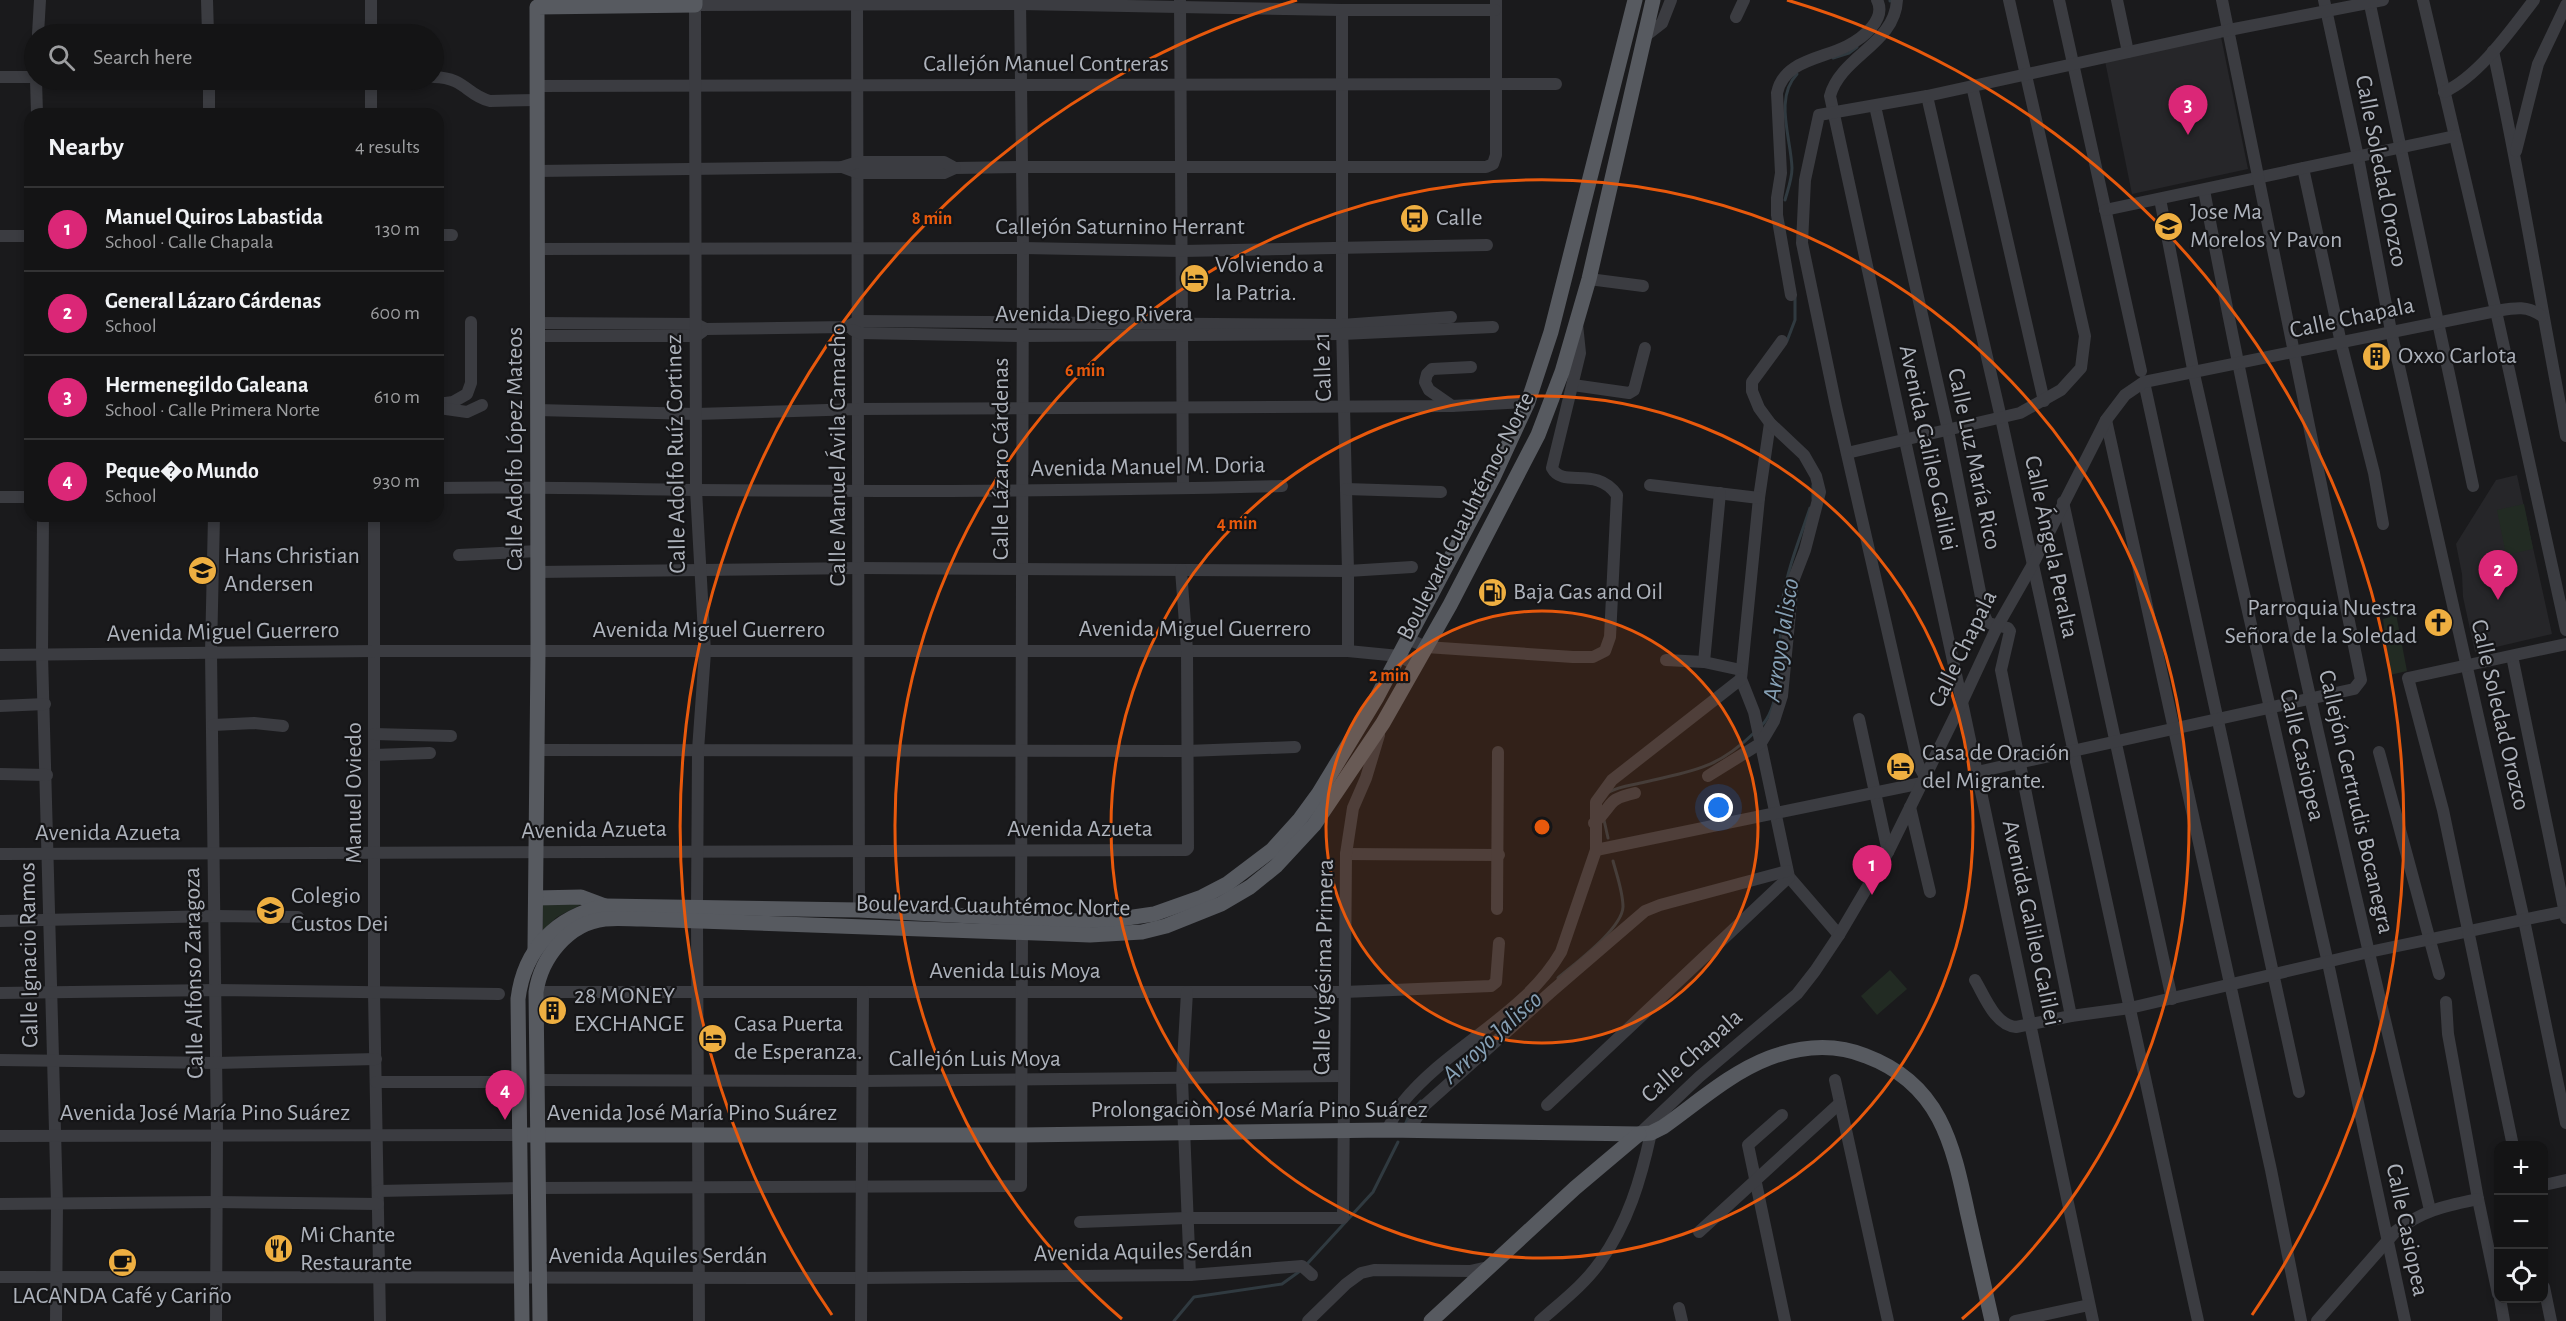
<!DOCTYPE html>
<meta charset="utf-8">
<style>
body{margin:0;font-family:"Alegreya Sans",sans-serif;background:#1d1d1e;color:#f1f3f6}
.controls{position:absolute;right:18px;bottom:18px;display:grid;overflow:hidden;border-radius:12px;box-shadow:0 3px 9px #0003}
.controls button{width:54px;height:54px;display:grid;place-items:center;padding:0;border:0;border-bottom:2px solid #333334;background:#141415;color:#f1f3f6;font:30px sans-serif}
.you{position:absolute;left:1719px;top:808px;width:21px;height:21px;margin:-15px;border:4px solid #fff;border-radius:50%;background:#1a73e8;box-shadow:0 0 0 9px #1a73e833}
.badge{display:grid;place-items:center;width:39px;height:39px;border-radius:50%;background:#db2777;color:#fff;font-size:20px;font-weight:700}
.pin{position:absolute;translate:-50% -50px;filter:drop-shadow(0 2px 3px #0008)}
.pin::after{content:'';position:absolute;top:32px;width:21px;height:18px;background:inherit;clip-path:polygon(0 0,100% 0,50% 100%)}
.list{margin:0;padding:0;list-style:none}
h2{display:flex;justify-content:space-between;align-items:center;height:78px;margin:0;padding:0 24px;font-size:26px}
h2 small{font-size:20px;font-weight:400;color:#9d9ea0}
.list li{display:grid;grid-template-columns:39px 1fr auto;gap:18px;align-items:center;box-sizing:border-box;height:84px;padding:0 24px;border-top:2px solid #333334}
.list b{display:block;font-size:22px;white-space:nowrap}
.list p{margin:0;font-size:20px;white-space:nowrap;color:#9d9ea0}
.list em{font-size:20px;font-style:normal;color:#9d9ea0}
.icon{flex:none;width:33px;height:33px;fill:none;stroke:currentColor;stroke-width:2;stroke-linecap:round;stroke-linejoin:round}
.map{position:relative;flex:none;width:2566px;height:1321px;overflow:hidden}
.search{position:absolute;background:#141415;box-shadow:0 3px 9px #0003;left:24px;top:24px;width:420px;height:66px;display:flex;align-items:center;gap:15px;box-sizing:border-box;padding:0 21px;border-radius:33px;color:#9d9ea0;font-size:22px}
.panel{position:absolute;background:#141415;box-shadow:0 3px 9px #0003;left:24px;top:108px;width:420px;height:414px;border-radius:18px}
.map>svg:first-child{display:block}
</style>
<div class="map">
<svg width="2566" height="1321" viewBox="0 0 2566 1321">
<rect width="100%" height="100%" fill="#1a1a1c"/>
<g fill="#262629">
<path d="M2221,37L2248,169L2132,194L2105,61Z"/>
<path d="M2517,475L2552,634L2475,652L2463,597L2462,574L2456,544L2496,480Z"/>
</g>
<g fill="#222b23">
<path d="M2524,504L2533,549L2506,555L2497,510Z"/>
<path d="M2393,598L2407,671L2390,675L2383,619L2390,617Z"/>
<path d="M543,902H586L557,917L543,930Z"/>
<path d="M1890,970L1907,989L1877,1015L1861,996Z"/>
</g>
<g fill="none" stroke-linecap="round" stroke-linejoin="round">
<g stroke="#303a40" stroke-width="3">
<path d="M1890,0V1"/>
<path d="M1833,58L1849,53L1857,47"/>
<path d="M1785,200C1788,189 1792,179 1792,168C1791,138 1774,98 1797,74"/>
<path d="M1787,341L1795,320V298"/>
<path d="M1813,499V485"/>
<path d="M1762,725C1786,700 1777,632 1783,598C1788,567 1800,538 1810,508"/>
<path d="M1609,792C1619,786 1634,785 1645,782C1695,770 1717,769 1755,732"/>
<path d="M1604,820L1608,838"/>
<path d="M1558,978C1574,964 1622,929 1623,907C1623,892 1617,876 1613,861"/>
<path d="M1405,1125L1410,1113L1421,1101"/>
<path d="M1307,1264L1373,1192L1398,1142"/>
<path d="M1174,1321L1194,1297L1282,1284L1300,1271"/>
</g>
<g stroke="#3b3c41" stroke-width="12">
<path d="M207,0L208,34"/>
<path d="M857,0L859,910"/>
<path d="M1020,0L1023,248L1021,918"/>
<path d="M1897,0C1895,44 1841,56 1830,96L1962,702L2093,1321"/>
<path d="M2059,0L2141,371"/>
<path d="M2117,0L2128,52"/>
<path d="M2324,0L2358,157L2391,331L2524,920L2566,1123"/>
<path d="M2369,0L2473,486"/>
<path d="M2423,0L2496,311L2566,630"/>
<path d="M1180,1L1183,488"/>
<path d="M1342,10V325L1348,571V651"/>
<path d="M1736,17L1744,0"/>
<path d="M38,34L40,0"/>
<path d="M371,34V0"/>
<path d="M1644,37L1662,23L1671,0"/>
<path d="M2493,51C2521,179 2541,308 2566,436"/>
<path d="M0,77H34"/>
<path d="M434,77C466,78 466,95 490,101L536,100"/>
<path d="M36,80L37,114"/>
<path d="M209,80V114"/>
<path d="M371,80V114"/>
<path d="M536,86L1556,84"/>
<path d="M1972,86L2044,401"/>
<path d="M2444,92C2479,76 2511,30 2534,0"/>
<path d="M1927,96L2001,418L2198,1321"/>
<path d="M1875,106L1948,430L1985,617L1988,623L2008,628L2010,631L2001,670L2071,1016"/>
<path d="M2516,151L2538,64L2566,5"/>
<path d="M842,167L858,173H944L955,168L1022,167H1486L1493,164L1496,155V0"/>
<path d="M2303,168L2341,343L2374,473L2383,524"/>
<path d="M537,171L842,167L858,162H944L955,168"/>
<path d="M2204,190C2269,532 2349,871 2430,1210"/>
<path d="M2160,199L2194,374L2328,963L2405,1321"/>
<path d="M2105,210L2455,136"/>
<path d="M438,235H452"/>
<path d="M0,236H30"/>
<path d="M537,249L1023,248L1182,251L1487,245"/>
<path d="M1589,279L1643,286"/>
<path d="M1791,295L1777,215V198L1781,173L1777,93C1784,60 1822,59 1847,46C1863,38 1887,19 1877,0"/>
<path d="M537,323L696,324L706,329L846,327L859,321L1342,325L1451,317"/>
<path d="M853,330L859,333L1022,336L1342,334L1493,327"/>
<path d="M537,336H696L703,331"/>
<path d="M2144,382L2299,1092"/>
<path d="M1573,385L1629,393L1634,390L1645,348"/>
<path d="M438,404L453,402L467,394L471,383V322"/>
<path d="M1452,406L1429,390L1425,382L1427,374L1432,369L1471,367"/>
<path d="M439,408L467,412L482,405"/>
<path d="M537,410L696,414L859,409L1452,406L1528,402"/>
<path d="M2106,420L2271,1170L2301,1321"/>
<path d="M1770,423L1759,498L1741,679L1754,712L1789,877L1839,935"/>
<path d="M1847,453L2020,413L2061,390L2081,368L2085,336L2009,0"/>
<path d="M1650,485L1759,498"/>
<path d="M438,488C524,486 610,489 697,490C892,492 1087,491 1282,486"/>
<path d="M1346,489L1441,492"/>
<path d="M0,497H30"/>
<path d="M2063,502L2172,999"/>
<path d="M43,516L42,655L57,1204L56,1321"/>
<path d="M214,516L211,652L217,1135L216,1321"/>
<path d="M374,516V993L380,1321"/>
<path d="M459,555L538,551"/>
<path d="M537,572L860,568L1348,571L1412,567"/>
<path d="M1408,639L1426,647L1573,657H1593L1605,651L1610,637L1617,495C1596,465 1563,489 1552,468L1580,353L1577,324"/>
<path d="M0,655L375,651H1348L1399,656L1416,665"/>
<path d="M2512,656L2566,918"/>
<path d="M1666,660L1704,662L1741,670"/>
<path d="M1704,662L1720,493"/>
<path d="M0,706L45,704"/>
<path d="M1859,719L1888,852"/>
<path d="M213,725L254,723L283,726"/>
<path d="M374,734L451,736"/>
<path d="M537,750L1187,751L1295,747"/>
<path d="M2379,752L2439,974"/>
<path d="M374,755L430,753"/>
<path d="M1977,772L2354,689L2361,680L2222,0"/>
<path d="M0,774L47,775"/>
<path d="M1708,776L1761,743L1774,721L1782,696L1793,581L1805,550L1820,492L1816,476L1804,455L1770,423L1759,408L1752,391V382L1782,341"/>
<path d="M1925,777L1918,764L1836,406L1802,243L1805,180L1819,115L1927,96L2229,30L2383,0"/>
<path d="M1910,807L1930,892"/>
<path d="M1594,823C1615,805 1604,800 1635,793"/>
<path d="M1596,850L1922,783"/>
<path d="M0,854L1186,850L1188,848L1187,650L1181,570"/>
<path d="M1346,854L1499,855"/>
<path d="M697,908L698,750L705,652L696,490L695,5L1020,4L1342,10H1495"/>
<path d="M1497,909L1498,752"/>
<path d="M0,921L215,916L298,917"/>
<path d="M697,922L699,1321"/>
<path d="M1975,980C1985,997 1995,1025 2016,1027L2071,1016L2130,1008L2369,952L2566,911"/>
<path d="M536,992H1344L1491,986L1496,982L1499,943"/>
<path d="M1187,992L1182,1079L1190,1275"/>
<path d="M0,993L215,990L499,994"/>
<path d="M2446,1002L2448,1034L2478,1199L2498,1294"/>
<path d="M0,1060L216,1063L376,1059"/>
<path d="M536,1080L863,1081L1343,1076"/>
<path d="M1835,1080L1888,1321"/>
<path d="M376,1082H519"/>
<path d="M1547,1105L1789,877"/>
<path d="M1782,1115L1748,1145L1785,1321"/>
<path d="M1387,1130C1392,1121 1397,1110 1403,1102C1449,1045 1524,1016 1561,952L1596,850V802L1612,780L1741,679"/>
<path d="M1408,1131L1425,1105L1552,991L1645,911L1660,905L1787,871"/>
<path d="M1639,1134L1699,1077L1797,994L1815,971L1839,935L1888,852L1962,702L1997,627L2033,564L2106,420L2125,395L2144,382L2496,311C2514,308 2527,305 2542,316"/>
<path d="M0,1136L519,1135"/>
<path d="M2513,1146L2443,810L2408,678L2566,644"/>
<path d="M2544,1185L2566,1180"/>
<path d="M537,1188L1021,1186L1022,932"/>
<path d="M378,1191L520,1188"/>
<path d="M0,1204L215,1202L378,1204"/>
<path d="M1080,1222L1187,1218H1343L1346,854L1353,808L1366,778L1379,735"/>
<path d="M1699,1232L1840,1103"/>
<path d="M0,1277L861,1278L1190,1275L1302,1266L1312,1275"/>
<path d="M2544,1287L2551,1321"/>
<path d="M2500,1298L2504,1321"/>
<path d="M1679,1308L1682,1321"/>
<path d="M861,1321L863,992"/>
<path d="M1308,1321L1346,1284L1361,1273L1374,1270L1470,1271L1488,1267"/>
<path d="M1540,1321C1560,1303 1585,1284 1600,1262C1628,1223 1641,1179 1651,1133"/>
<path d="M2015,1321L2089,1305"/>
<path d="M2317,1321L2396,1231C2423,1210 2445,1206 2478,1199"/>
</g>
<g stroke="#575a60" stroke-width="15">
<path d="M536,898L581,897L605,906"/>
<path d="M535,949L538,651L537,7L695,5V0"/>
<path d="M526,1135H1023L1387,1130L1639,1134L1651,1133L1663,1127C1697,1103 1730,1073 1769,1058C1801,1046 1834,1043 1866,1056C1941,1084 1953,1145 1968,1215C1976,1250 1984,1286 1992,1321"/>
<path d="M522,1321L518,999C524,949 557,916 605,906L859,910L1064,921L1113,920L1154,914L1202,897L1227,884L1272,850L1300,819L1319,793L1377,697L1493,478L1528,402L1551,332L1635,0"/>
<path d="M540,1321L536,992C541,958 568,923 605,919C617,918 630,919 642,919L1090,935L1142,932L1166,926L1221,904L1250,887L1276,866L1314,825L1383,723L1450,605L1538,435L1562,372L1589,279L1653,0"/>
<path d="M1431,1321L1575,1188L1639,1134"/>
</g>
</g>
<circle cx="1542" cy="827" r="216" fill="#e8590c" fill-opacity=".12"/>
<g fill="none" stroke="#e8590c" stroke-width="3">
<circle cx="1542" cy="827" r="216"/>
<circle cx="1542" cy="827" r="431"/>
<path d="M1122 1319A647 647 0 1 1 1962 1319"/>
<path d="M832 1315A862 862 0 0 1 1297 0M1787 0A862 862 0 0 1 2252 1315"/>
</g>
<defs>
<symbol id="bus-disc" viewBox="-11 -11 22 22"><circle r="9.5" fill="#eeaf41" stroke="#151517"/><path d="M-5-6H5V4H4V6H2V4H-2V6H-4V4H-5ZM-3.5-4V0h7V-4ZM-3.5 1.2v1.5H-2V1.2ZM2 1.2v1.5H3.5V1.2Z" fill="#111"/></symbol>
<symbol id="school-disc" viewBox="-11 -11 22 22"><circle r="9.5" fill="#eeaf41" stroke="#151517"/><path d="M0-5L7-2L0 1L-7-2ZM-4 1L0 2.5L4 1V4Q0 6-4 4Z" fill="#111"/></symbol>
<symbol id="hotel-disc" viewBox="-11 -11 22 22"><circle r="9.5" fill="#eeaf41" stroke="#151517"/><path d="M-6-4.5h1.5V1H6V5H4.5V3h-9V5H-6ZM-4 0a1.8 1.8 0 1 1 3.6 0ZM.5 0V-2.5h3Q6-2.5 6 0Z" fill="#111"/></symbol>
<symbol id="building-disc" viewBox="-11 -11 22 22"><circle r="9.5" fill="#eeaf41" stroke="#151517"/><path d="M-4-6H4V6H1V3H-1V6H-4ZM-2.5-4.3h1.7v1.8h-1.7ZM.8-4.3h1.7v1.8H.8ZM-2.5-1h1.7V.8h-1.7ZM.8-1h1.7V.8H.8Z" fill="#111"/></symbol>
<symbol id="fuel-disc" viewBox="-11 -11 22 22"><circle r="9.5" fill="#eeaf41" stroke="#151517"/><path d="M-5.5-6h7V0h2V4h1.3V-2.5L3-4.5l.8-.8L6-3V5H2.5V1h-1V6h-7ZM-4.2-4.7v3.2H.2V-4.7Z" fill="#111"/></symbol>
<symbol id="church-disc" viewBox="-11 -11 22 22"><circle r="9.5" fill="#eeaf41" stroke="#151517"/><path d="M-1.2-6h2.4v3.5h3.3v2.4h-3.3V6h-2.4V-.1h-3.3v-2.4h3.3Z" fill="#111"/></symbol>
<symbol id="restaurant-disc" viewBox="-11 -11 22 22"><circle r="9.5" fill="#eeaf41" stroke="#151517"/><path d="M-5-6h1v4h1v-4h1v4h1v-4h1v5L-1.5 .5V6h-2V.5L-5-1ZM5-6V6H3V1.5H1.5Q1.5-4 5-6Z" fill="#111"/></symbol>
<symbol id="cafe-disc" viewBox="-11 -11 22 22"><circle r="9.5" fill="#eeaf41" stroke="#151517"/><path d="M-5.5-4.5H6V0H3Q3 3.5 0 3.5H-2.5Q-5.5 3.5-5.5 0ZM3-3.2v2h1.7v-2ZM-6 4.5H4V6H-6Z" fill="#111"/></symbol>
</defs>
<g fill-rule="evenodd">
<use href="#bus-disc" x="1398" y="202" width="33" height="33"/>
<use href="#school-disc" x="2152" y="210" width="33" height="33"/>
<use href="#hotel-disc" x="1178" y="262" width="33" height="33"/>
<use href="#building-disc" x="2360" y="340" width="33" height="33"/>
<use href="#school-disc" x="186" y="554" width="33" height="33"/>
<use href="#fuel-disc" x="1476" y="576" width="33" height="33"/>
<use href="#church-disc" x="2422" y="606" width="33" height="33"/>
<use href="#hotel-disc" x="1884" y="750" width="33" height="33"/>
<use href="#school-disc" x="254" y="894" width="33" height="33"/>
<use href="#building-disc" x="536" y="994" width="33" height="33"/>
<use href="#hotel-disc" x="696" y="1022" width="33" height="33"/>
<use href="#restaurant-disc" x="262" y="1232" width="33" height="33"/>
<use href="#cafe-disc" x="106" y="1246" width="33" height="33"/>
</g>
<g text-anchor="middle" dominant-baseline="central" stroke-width="4.5" stroke-linejoin="round" paint-order="stroke">
<g font-size="24" fill="#adb2bb" stroke="#151517">
<text x="1046" y="64">Callejón Manuel Contreras</text>
<text transform="translate(2381 171) rotate(79)">Calle Soledad Orozco</text>
<text x="1120" y="227">Callejón Saturnino Herrant</text>
<text x="1094" y="314">Avenida Diego Rivera</text>
<text transform="translate(2352 318) rotate(-12)">Calle Chapala</text>
<text transform="translate(1323 367) rotate(-92)">Calle 21</text>
<text transform="translate(1928 448) rotate(78)">Avenida Galileo Galilei</text>
<text transform="translate(515 449) rotate(-90)">Calle Adolfo López Mateos</text>
<text transform="translate(676 454) rotate(-91)">Calle Adolfo Ruíz Cortinez</text>
<text transform="translate(838 455) rotate(-90)">Calle Manuel Ávila Camacho</text>
<text transform="translate(1001 459) rotate(-90)">Calle Lázaro Cárdenas</text>
<text transform="translate(1974 459) rotate(78)">Calle Luz María Rico</text>
<text transform="translate(1148 467) rotate(-1)">Avenida Manuel M. Doria</text>
<text transform="translate(1466 516) rotate(-63)">Boulevard Cuauhtémoc Norte</text>
<text transform="translate(2051 547) rotate(78)">Calle Ángela Peralta</text>
<text x="1195" y="629">Avenida Miguel Guerrero</text>
<text x="709" y="630">Avenida Miguel Guerrero</text>
<text transform="translate(223 632) rotate(-1)">Avenida Miguel Guerrero</text>
<text transform="translate(1963 649) rotate(-64)">Calle Chapala</text>
<text transform="translate(2500 715) rotate(77)">Calle Soledad Orozco</text>
<text transform="translate(2302 755) rotate(77)">Calle Casiopea</text>
<text transform="translate(354 793) rotate(-90)">Manuel Oviedo</text>
<text transform="translate(2356 802) rotate(77)">Callejón Gertrudis Bocanegra</text>
<text x="1080" y="829">Avenida Azueta</text>
<text transform="translate(594 830) rotate(-1)">Avenida Azueta</text>
<text x="108" y="833">Avenida Azueta</text>
<text transform="translate(993 906) rotate(1)">Boulevard Cuauhtémoc Norte</text>
<text transform="translate(2031 923) rotate(78)">Avenida Galileo Galilei</text>
<text transform="translate(29 955) rotate(-91)">Calle Ignacio Ramos</text>
<text transform="translate(1324 967) rotate(-89)">Calle Vigésima Primera</text>
<text x="1015" y="971">Avenida Luis Moya</text>
<text transform="translate(194 973) rotate(-91)">Calle Alfonso Zaragoza</text>
<text transform="translate(1692 1056) rotate(-42)">Calle Chapala</text>
<text x="975" y="1059">Callejón Luis Moya</text>
<text x="1259" y="1110">Prolongaciòn José María Pino Suárez</text>
<text x="205" y="1113">Avenida José María Pino Suárez</text>
<text x="692" y="1113">Avenida José María Pino Suárez</text>
<text transform="translate(2407 1230) rotate(78)">Calle Casiopea</text>
<text transform="translate(1143 1252) rotate(-1)">Avenida Aquiles Serdán</text>
<text x="658" y="1256">Avenida Aquiles Serdán</text>
</g>
<g font-size="24" fill="#adb2bb" stroke="#151517" text-anchor="start">
<text x="2190" y="212">Jose Ma<tspan x="2190" dy="28">Morelos Y Pavon</tspan></text>
<text x="1436" y="218">Calle</text>
<text x="1215" y="265">Volviendo a<tspan x="1215" dy="28">la Patria.</tspan></text>
<text x="2398" y="356">Oxxo Carlota</text>
<text x="224" y="556">Hans Christian<tspan x="224" dy="28">Andersen</tspan></text>
<text x="1513" y="592">Baja Gas and Oil</text>
<text x="2417" y="608" text-anchor="end">Parroquia Nuestra<tspan x="2417" dy="28">Señora de la Soledad</tspan></text>
<text x="1922" y="753">Casa de Oración<tspan x="1922" dy="28">del Migrante.</tspan></text>
<text x="291" y="896">Colegio<tspan x="291" dy="28">Custos Dei</tspan></text>
<text x="574" y="996">28 MONEY<tspan x="574" dy="28">EXCHANGE</tspan></text>
<text x="734" y="1024">Casa Puerta<tspan x="734" dy="28">de Esperanza.</tspan></text>
<text x="300" y="1235">Mi Chante<tspan x="300" dy="28">Restaurante</tspan></text>
<text x="122" y="1296" text-anchor="middle">LACANDA Café y Cariño</text>
</g>
<g font-size="26" font-style="italic" fill="#86a0b5" stroke="#151517">
<text transform="translate(1781 640) rotate(-81)">Arroyo Jalisco</text>
<text transform="translate(1492 1037) rotate(-42)">Arroyo Jalisco</text>
</g>
</g>
<circle cx="1542" cy="827" r="9" fill="#e8590c" stroke="#151517" stroke-width="3"/>
<g font-size="18" text-anchor="middle" font-weight="bold" fill="#e8590c" stroke="#151517" stroke-width="4.5" stroke-linejoin="round" paint-order="stroke">
<text x="932" y="224">8 min</text>
<text x="1085" y="376">6 min</text>
<text x="1237" y="529">4 min</text>
<text x="1389" y="681">2 min</text>
</g>
</svg>
<div class="controls">
<button>+</button>
<button>−</button>
<button><svg class="icon" aria-label="locate" viewBox="0 0 24 24"><circle cx="12" cy="12" r="6"/><path d="M12 2v4M12 18v4M2 12h4M18 12h4"/></svg></button>
</div>
<div class="you"></div>
<div class="pin badge" style="left:1872px;top:895px">1</div>
<div class="pin badge" style="left:2498px;top:600px">2</div>
<div class="pin badge" style="left:2188px;top:135px">3</div>
<div class="pin badge" style="left:505px;top:1120px">4</div>
<div class="search"><svg class="icon" aria-label="search" viewBox="0 0 24 24"><circle cx="10" cy="10" r="6"/><path d="M15 15l6 6"/></svg>Search here</div>
<section class="panel">
<h2>Nearby<small>4 results</small></h2>
<ul class="list">
<li><span class="badge">1</span><div><b>Manuel Quiros Labastida</b><p>School · Calle Chapala</p></div><em>130 m</em></li>
<li><span class="badge">2</span><div><b>General Lázaro Cárdenas</b><p>School</p></div><em>600 m</em></li>
<li><span class="badge">3</span><div><b>Hermenegildo Galeana</b><p>School · Calle Primera Norte</p></div><em>610 m</em></li>
<li><span class="badge">4</span><div><b>Peque�o Mundo</b><p>School</p></div><em>930 m</em></li>
</ul>
</section>
</div>
